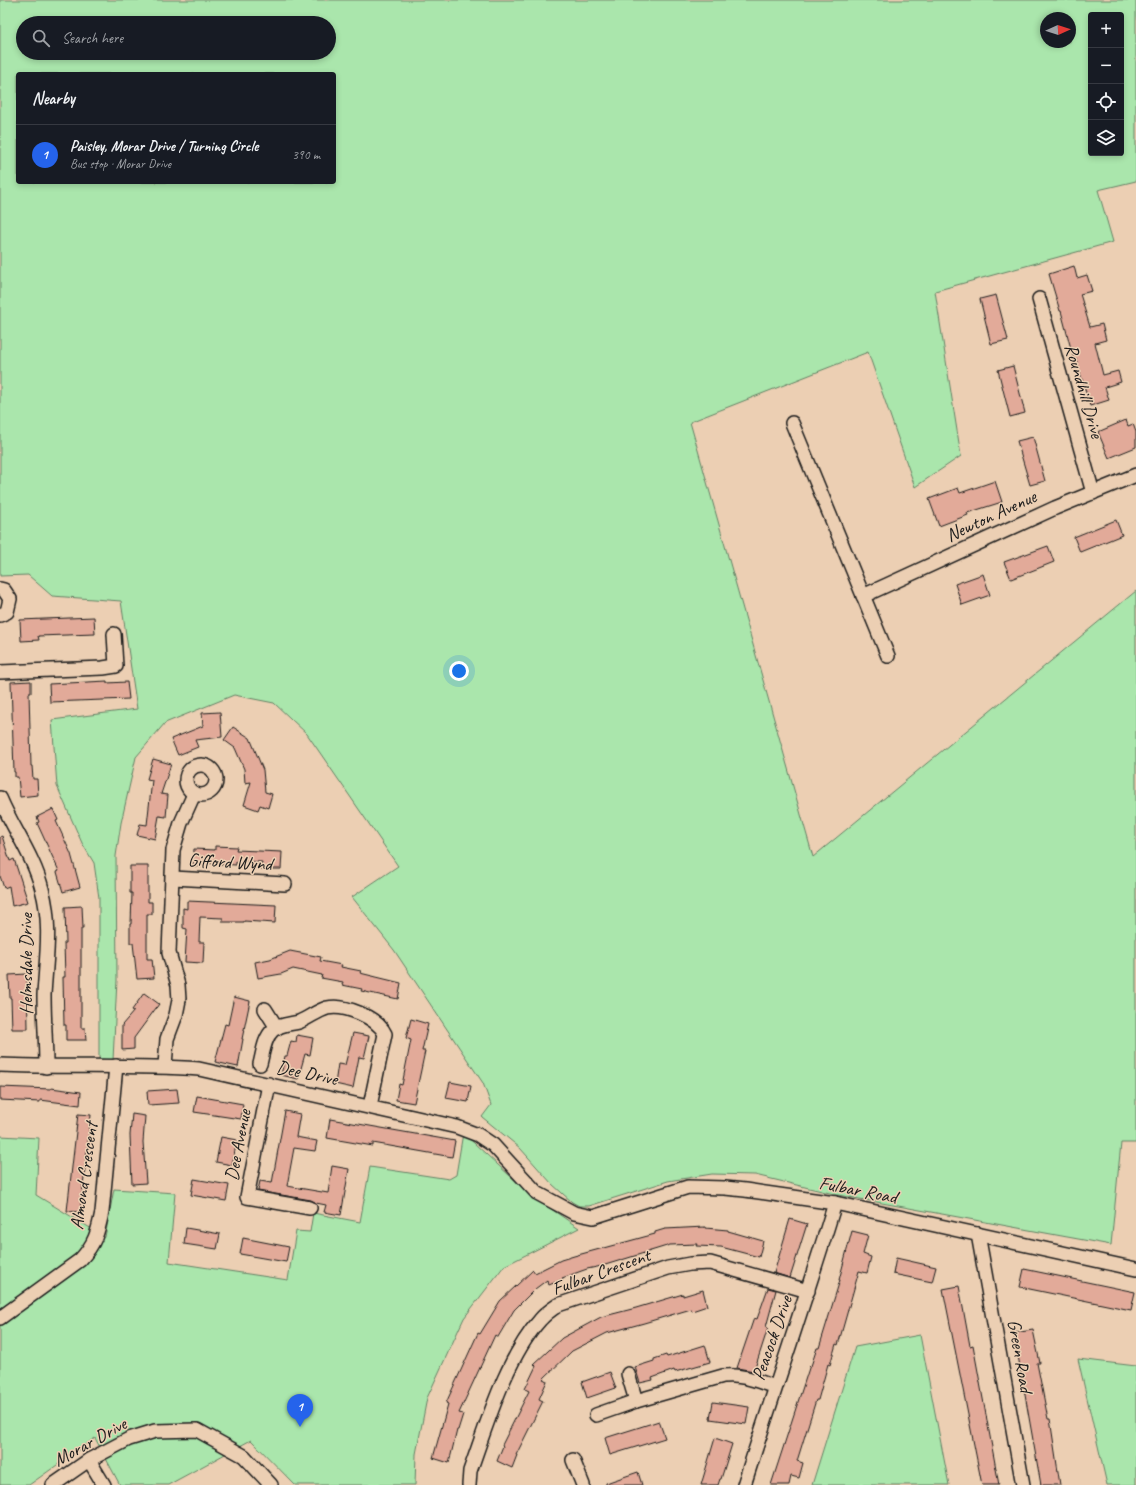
<!DOCTYPE html>
<meta charset="utf-8">
<style>
body{margin:0;font-family:Caveat,sans-serif;background:#242831;color:#f1f3f6}
.controls{position:absolute;right:12px;top:12px;display:grid;overflow:hidden;border-radius:4px;box-shadow:0 2px 6px #0003}
.controls button{width:36px;height:36px;display:grid;place-items:center;padding:0;border:0;border-bottom:1px solid #363941;background:#171b24;color:#f1f3f6;font:20px sans-serif}
.compass{position:absolute;left:1040px;top:12px;width:36px;height:36px;border-radius:50%;background:#171b24;box-shadow:0 2px 6px #0003;rotate:87deg}
.you{position:absolute;left:459px;top:671px;width:14px;height:14px;margin:-10px;border:3px solid #fff;border-radius:50%;background:#1a73e8;box-shadow:0 0 0 6px #1a73e833}
.badge{display:grid;place-items:center;width:26px;height:26px;border-radius:50%;background:#2563eb;color:#fff;font-size:13px;font-weight:700}
.pin{position:absolute;translate:-50% -33px;filter:drop-shadow(0 1px 2px #0008)}
.pin::after{content:'';position:absolute;top:21px;width:14px;height:12px;background:inherit;clip-path:polygon(0 0,100% 0,50% 100%)}
.list{margin:0;padding:0;list-style:none}
h2{display:flex;justify-content:space-between;align-items:center;height:52px;margin:0;padding:0 16px;font-size:17px}
h2 small{font-size:13px;font-weight:400;color:#9ea1a6}
.list li{display:grid;grid-template-columns:26px 1fr auto;gap:12px;align-items:center;box-sizing:border-box;height:60px;padding:0 16px;border-top:1px solid #363941}
.list b{display:block;font-size:15px;white-space:nowrap}
.list p{margin:0;font-size:13px;white-space:nowrap;color:#9ea1a6}
.list em{font-size:13px;font-style:normal;color:#9ea1a6}
.icon{flex:none;width:22px;height:22px;fill:none;stroke:currentColor;stroke-width:2;stroke-linecap:round;stroke-linejoin:round}
.map{position:relative;flex:none;width:1136px;height:1485px;overflow:hidden}
.search{position:absolute;background:#171b24;box-shadow:0 2px 6px #0003;left:16px;top:16px;width:320px;height:44px;display:flex;align-items:center;gap:10px;box-sizing:border-box;padding:0 14px;border-radius:22px;color:#9ea1a6;font-size:15px}
.panel{position:absolute;background:#171b24;box-shadow:0 2px 6px #0003;left:16px;top:72px;width:320px;height:112px;border-radius:4px}
.map>svg:first-child{display:block}
</style>
<div class="map">
<svg width="1136" height="1485" viewBox="0 0 1136 1485">
<rect width="100%" height="100%" fill="#eccfb3"/>
<filter id="ink" filterUnits="userSpaceOnUse"><feTurbulence type="fractalNoise" baseFrequency=".025" numOctaves="2"/><feDisplacementMap in="SourceGraphic" scale="8" xChannelSelector="R" yChannelSelector="G"/><feConvolveMatrix kernelMatrix="1 2 1 2 8 2 1 2 1" color-interpolation-filters="sRGB"/></filter>
<g filter="url(#ink)">
<g fill="#aae6ac" stroke="#638164" fill-rule="evenodd">
<path d="M0,0H1136V181L1098,190L1113,242L935,291L961,456L915,487L868,352L690,422L813,857L1136,591V1143H1121L1111,1245L838,1195L755,1175L712,1174L668,1181L589,1206H579L572,1202L552,1184L520,1148L482,1117L491,1105L483,1083L394,950L352,897L398,866L307,734L274,703L234,695L165,723L136,757L121,823L116,856L117,980L113,1060L99,1059V898L94,863L82,843L57,786L52,720L137,709L121,601L52,596L28,575L0,576ZM1091,15H1121V153H1091ZM1046,18H1070V42H1046ZM23,23H329V53H23ZM18,74H334V182H18Z"/>
<path d="M463,1133L532,1196L579,1228L504,1266L464,1318L427,1398L416,1454L415,1485H295L251,1440L168,1485H120L95,1438L29,1485H0V1136L39,1138L36,1195L105,1237L114,1189L175,1193L169,1262L288,1280L296,1231L310,1232L313,1213L360,1222L370,1167L449,1179L456,1175Z"/>
<path d="M920,1335L949,1485H812L855,1347Z"/>
<path d="M1078,1359L1136,1366V1485H1107Z"/>
</g>
<g fill="#e2aa99" stroke="#1c1c1c">
<path d="M1074,266L1077,278L1087,275L1092,291L1080,294L1090,327L1102,324L1106,340L1095,343L1103,375L1118,371L1121,382L1105,387L1109,400L1090,406L1076,359L1074,360L1061,311H1060L1049,274Z"/>
<path d="M996,295L1008,340L991,344L980,299Z"/>
<path d="M1013,366L1025,413L1010,417L998,370Z"/>
<path d="M1126,420L1128,426L1133,424L1136,432V447L1109,458L1098,432Z"/>
<path d="M1033,437L1045,481L1030,485L1017,441Z"/>
<path d="M995,481L1002,502L967,513L968,515L939,526L929,499L958,488L960,493Z"/>
<path d="M1116,520L1122,535L1080,552L1074,537Z"/>
<path d="M1048,546L1054,562L1011,579L1004,562Z"/>
<path d="M983,574L990,595L962,605L955,584Z"/>
<path d="M94,617L95,634L38,636L39,640L21,641L20,620Z"/>
<path d="M31,681V693H29L31,766H32L33,779H37L38,795L20,797L18,777H15V772H14L11,682Z"/>
<path d="M107,681V683L127,682L129,699L50,702L49,684Z"/>
<path d="M220,712L222,737L195,740L198,747L178,755L171,739L203,726L202,713Z"/>
<path d="M233,727L250,738L263,770L265,792L272,794L268,808L260,805L258,810L244,805L251,782L245,783L244,769L235,748L224,740Z"/>
<path d="M153,759L171,764L161,794L168,795L166,817L159,816L155,839L137,835L140,824L147,825L152,780L147,779Z"/>
<path d="M53,809L58,820L56,821L71,854L80,887L63,892L57,872L59,871L37,823L39,822L37,817Z"/>
<path d="M2,836L10,861L14,859L28,902L12,906L9,886L4,888L0,876V837Z"/>
<path d="M215,846L237,847L236,850L282,852L281,869H261L262,862L236,861V865L204,863V867L193,866L194,849L215,850Z"/>
<path d="M130,866H148V902H152V914H147V959H152L154,978L137,979L133,943H130V924H131L132,893H130Z"/>
<path d="M187,901L276,905L275,923L244,921V922H223V918L200,917L199,942H204L203,963L185,962L187,929L183,928V908L187,909Z"/>
<path d="M82,906L83,928H81V1028H85L86,1040H66V1025H64L63,977H65L64,943H66L65,907Z"/>
<path d="M290,951L321,957L320,961L342,965L341,967L361,971L360,973L401,983L398,999L361,991L362,989L342,985L343,982L321,978L322,975L293,969L281,974L258,978L255,962L270,959Z"/>
<path d="M27,974L28,1029H12L11,998H10L9,975Z"/>
<path d="M144,993L159,1004L134,1038V1049L122,1050V1025L134,1011L132,1010Z"/>
<path d="M234,997L250,1001L242,1039H243L238,1067L215,1062L225,1024L228,1025Z"/>
<path d="M411,1019L428,1024L422,1051H425L414,1103L396,1100L399,1084L402,1085L411,1040L406,1038Z"/>
<path d="M353,1033L369,1036L364,1058L359,1057L353,1088L335,1084L338,1064L345,1065Z"/>
<path d="M297,1035L313,1038L310,1055L305,1054L298,1079L281,1075L285,1056H287L291,1041L296,1042Z"/>
<path d="M450,1082L471,1086L468,1102L446,1098Z"/>
<path d="M0,1087L51,1089V1088L81,1092L80,1105L40,1100V1102L0,1100Z"/>
<path d="M177,1089L179,1103L148,1105L147,1091Z"/>
<path d="M197,1096L243,1104L241,1119L194,1112Z"/>
<path d="M285,1111L300,1114L296,1137L317,1141L315,1151L294,1148L287,1186L328,1193L332,1166L349,1169L341,1215L324,1212L326,1205L316,1203L311,1200L258,1191L260,1181L272,1183Z"/>
<path d="M78,1114L91,1115L80,1212L67,1211Z"/>
<path d="M132,1114L145,1116L143,1142L146,1183L132,1184L130,1135Z"/>
<path d="M330,1119L455,1141L452,1157L373,1143V1146L327,1138Z"/>
<path d="M221,1137L237,1140L232,1165L216,1162Z"/>
<path d="M194,1179L229,1185L226,1201L191,1195Z"/>
<path d="M790,1219L807,1224L790,1278L774,1273Z"/>
<path d="M705,1227V1228L728,1230V1231L763,1241L759,1257L721,1247L696,1246L697,1244L670,1245L602,1266L587,1269L562,1278L563,1279L549,1285L547,1280L535,1289L514,1310L498,1337L495,1335L459,1413L463,1414L458,1430H457L449,1463L433,1458L448,1404L446,1403L478,1333L480,1334L500,1301L533,1270L535,1273L561,1260L574,1256L655,1234V1232L665,1229Z"/>
<path d="M186,1228L220,1234L217,1249L184,1244Z"/>
<path d="M852,1231L868,1235L863,1254L871,1257L867,1273L859,1271L838,1345L836,1344L830,1365L828,1364L818,1400H816L797,1461L803,1463L799,1478L791,1476L789,1485H771L810,1365L811,1366L817,1348H819L840,1280H839Z"/>
<path d="M243,1238L289,1247L286,1262L240,1254Z"/>
<path d="M896,1258L936,1267L932,1282L893,1274Z"/>
<path d="M1024,1269L1135,1292L1131,1310L1020,1287Z"/>
<path d="M959,1286L970,1346L973,1345L999,1485H982L943,1289Z"/>
<path d="M768,1288L776,1290L766,1327L768,1328L754,1371L737,1368L754,1318L757,1319Z"/>
<path d="M703,1290L707,1306L692,1311L691,1309L644,1323L607,1333L572,1351L543,1379L547,1381L539,1399L543,1401L516,1455H517L512,1468L497,1461L503,1446L502,1445L529,1391L525,1389L536,1366L534,1364L562,1338L601,1317L636,1308L683,1294V1296Z"/>
<path d="M1033,1330L1040,1363H1037L1048,1419H1050L1060,1485H1041L1014,1333Z"/>
<path d="M705,1345L710,1362L675,1372L674,1370L652,1378L653,1380L640,1383L635,1367L654,1361V1359L666,1355L667,1357Z"/>
<path d="M610,1372L616,1388L587,1398L582,1382Z"/>
<path d="M713,1402L749,1407L746,1424L710,1419Z"/>
<path d="M659,1421L665,1438L610,1455L605,1438Z"/>
<path d="M715,1438L732,1444L721,1479H720L718,1485H701Z"/>
<path d="M638,1472L642,1485H606V1483Z"/>
</g>
<g fill="none" stroke-linecap="round" stroke-linejoin="round">
<defs>
<g id="minor">
<path d="M1039,299L1093,493"/>
<path d="M792,423L888,656"/>
<path d="M0,589L4,590L10,599L7,612L0,615"/>
<path d="M863,596L1055,508L1136,475"/>
<path d="M0,672L103,668L116,666L114,634"/>
<circle cx="201" cy="780" r="15"/>
<path d="M0,798C13,829 34,857 42,889C52,924 46,959 44,995C44,1019 46,1043 46,1067"/>
<path d="M173,878L285,884"/>
<path d="M265,1009L277,1028"/>
<path d="M260,1064C263,1053 264,1038 273,1030C280,1024 291,1024 299,1022C309,1018 317,1011 327,1008C344,1004 377,1017 385,1034L370,1106"/>
<path d="M0,1065C66,1068 133,1064 199,1069L457,1127L478,1135L493,1145L537,1193L574,1213L593,1217L688,1187L725,1188L745,1190L835,1203L1136,1269"/>
<path d="M165,1066L167,1039L176,1015L179,1000L178,985L169,953L173,850L181,823L194,794"/>
<path d="M269,1084L247,1197L310,1208"/>
<path d="M978,1234L1023,1485"/>
<path d="M0,1318L80,1260C95,1244 98,1232 102,1212L116,1066"/>
<path d="M628,1374L636,1401"/>
<path d="M596,1415L636,1401L723,1376C742,1374 757,1381 775,1387"/>
<path d="M89,1460L104,1485"/>
<path d="M573,1460L583,1485"/>
<path d="M53,1485L89,1460L129,1439L155,1431L197,1430L244,1456L271,1485"/>
<path d="M469,1485L470,1471C487,1424 506,1358 540,1320C545,1314 552,1309 558,1305L668,1268L690,1264L710,1263L808,1291"/>
<path d="M744,1485C774,1391 806,1298 835,1203"/>
</g>
</defs>
<use href="#minor" stroke="#1c1c1c" stroke-width="16"/>
<use href="#minor" stroke="#eccfb3" stroke-width="13"/>
</g>
</g>
<g text-anchor="middle" dominant-baseline="central" stroke-width="3" stroke-linejoin="round" paint-order="stroke">
<g font-size="19" fill="#1c1c1c" stroke="#eccfb3">
<text transform="translate(1084 391) rotate(74)">Roundhill Drive</text>
<text transform="translate(991 516) rotate(-25)">Newton Avenue</text>
<text transform="translate(230 862) rotate(3)">Gifford Wynd</text>
<text transform="translate(26 964) rotate(-90)">Helmsdale Drive</text>
<text transform="translate(307 1073) rotate(12)">Dee Drive</text>
<text transform="translate(238 1145) rotate(-79)">Dee Avenue</text>
<text transform="translate(84 1176) rotate(-82)">Almond Crescent</text>
<text transform="translate(858 1190) rotate(11)">Fulbar Road</text>
<text transform="translate(601 1272) rotate(-20)">Fulbar Crescent</text>
<text transform="translate(772 1338) rotate(-71)">Peacock Drive</text>
<text transform="translate(1020 1356) rotate(80)">Green Road</text>
<text transform="translate(90 1442) rotate(-29)">Morar Drive</text>
</g>
</g>
</svg>
<div class="controls">
<button>+</button>
<button>−</button>
<button><svg class="icon" aria-label="locate" viewBox="0 0 24 24"><circle cx="12" cy="12" r="6"/><path d="M12 2v4M12 18v4M2 12h4M18 12h4"/></svg></button>
<button><svg class="icon" aria-label="layers" viewBox="0 0 24 24"><path d="M12 4l9 5-9 5-9-5zM3 14l9 5 9-5"/></svg></button>
</div>
<svg class="compass" viewBox="-18 -18 36 36"><path d="M0-13l5 13h-10z" fill="#e53935"/><path d="M0 13l5-13h-10z" fill="#9ea1a6"/></svg>
<div class="you"></div>
<div class="pin badge" style="left:300px;top:1427px">1</div>
<div class="search"><svg class="icon" aria-label="search" viewBox="0 0 24 24"><circle cx="10" cy="10" r="6"/><path d="M15 15l6 6"/></svg>Search here</div>
<section class="panel">
<h2>Nearby<small></small></h2>
<ul class="list">
<li><span class="badge">1</span><div><b>Paisley, Morar Drive / Turning Circle</b><p>Bus stop · Morar Drive</p></div><em>390 m</em></li>
</ul>
</section>
</div>
